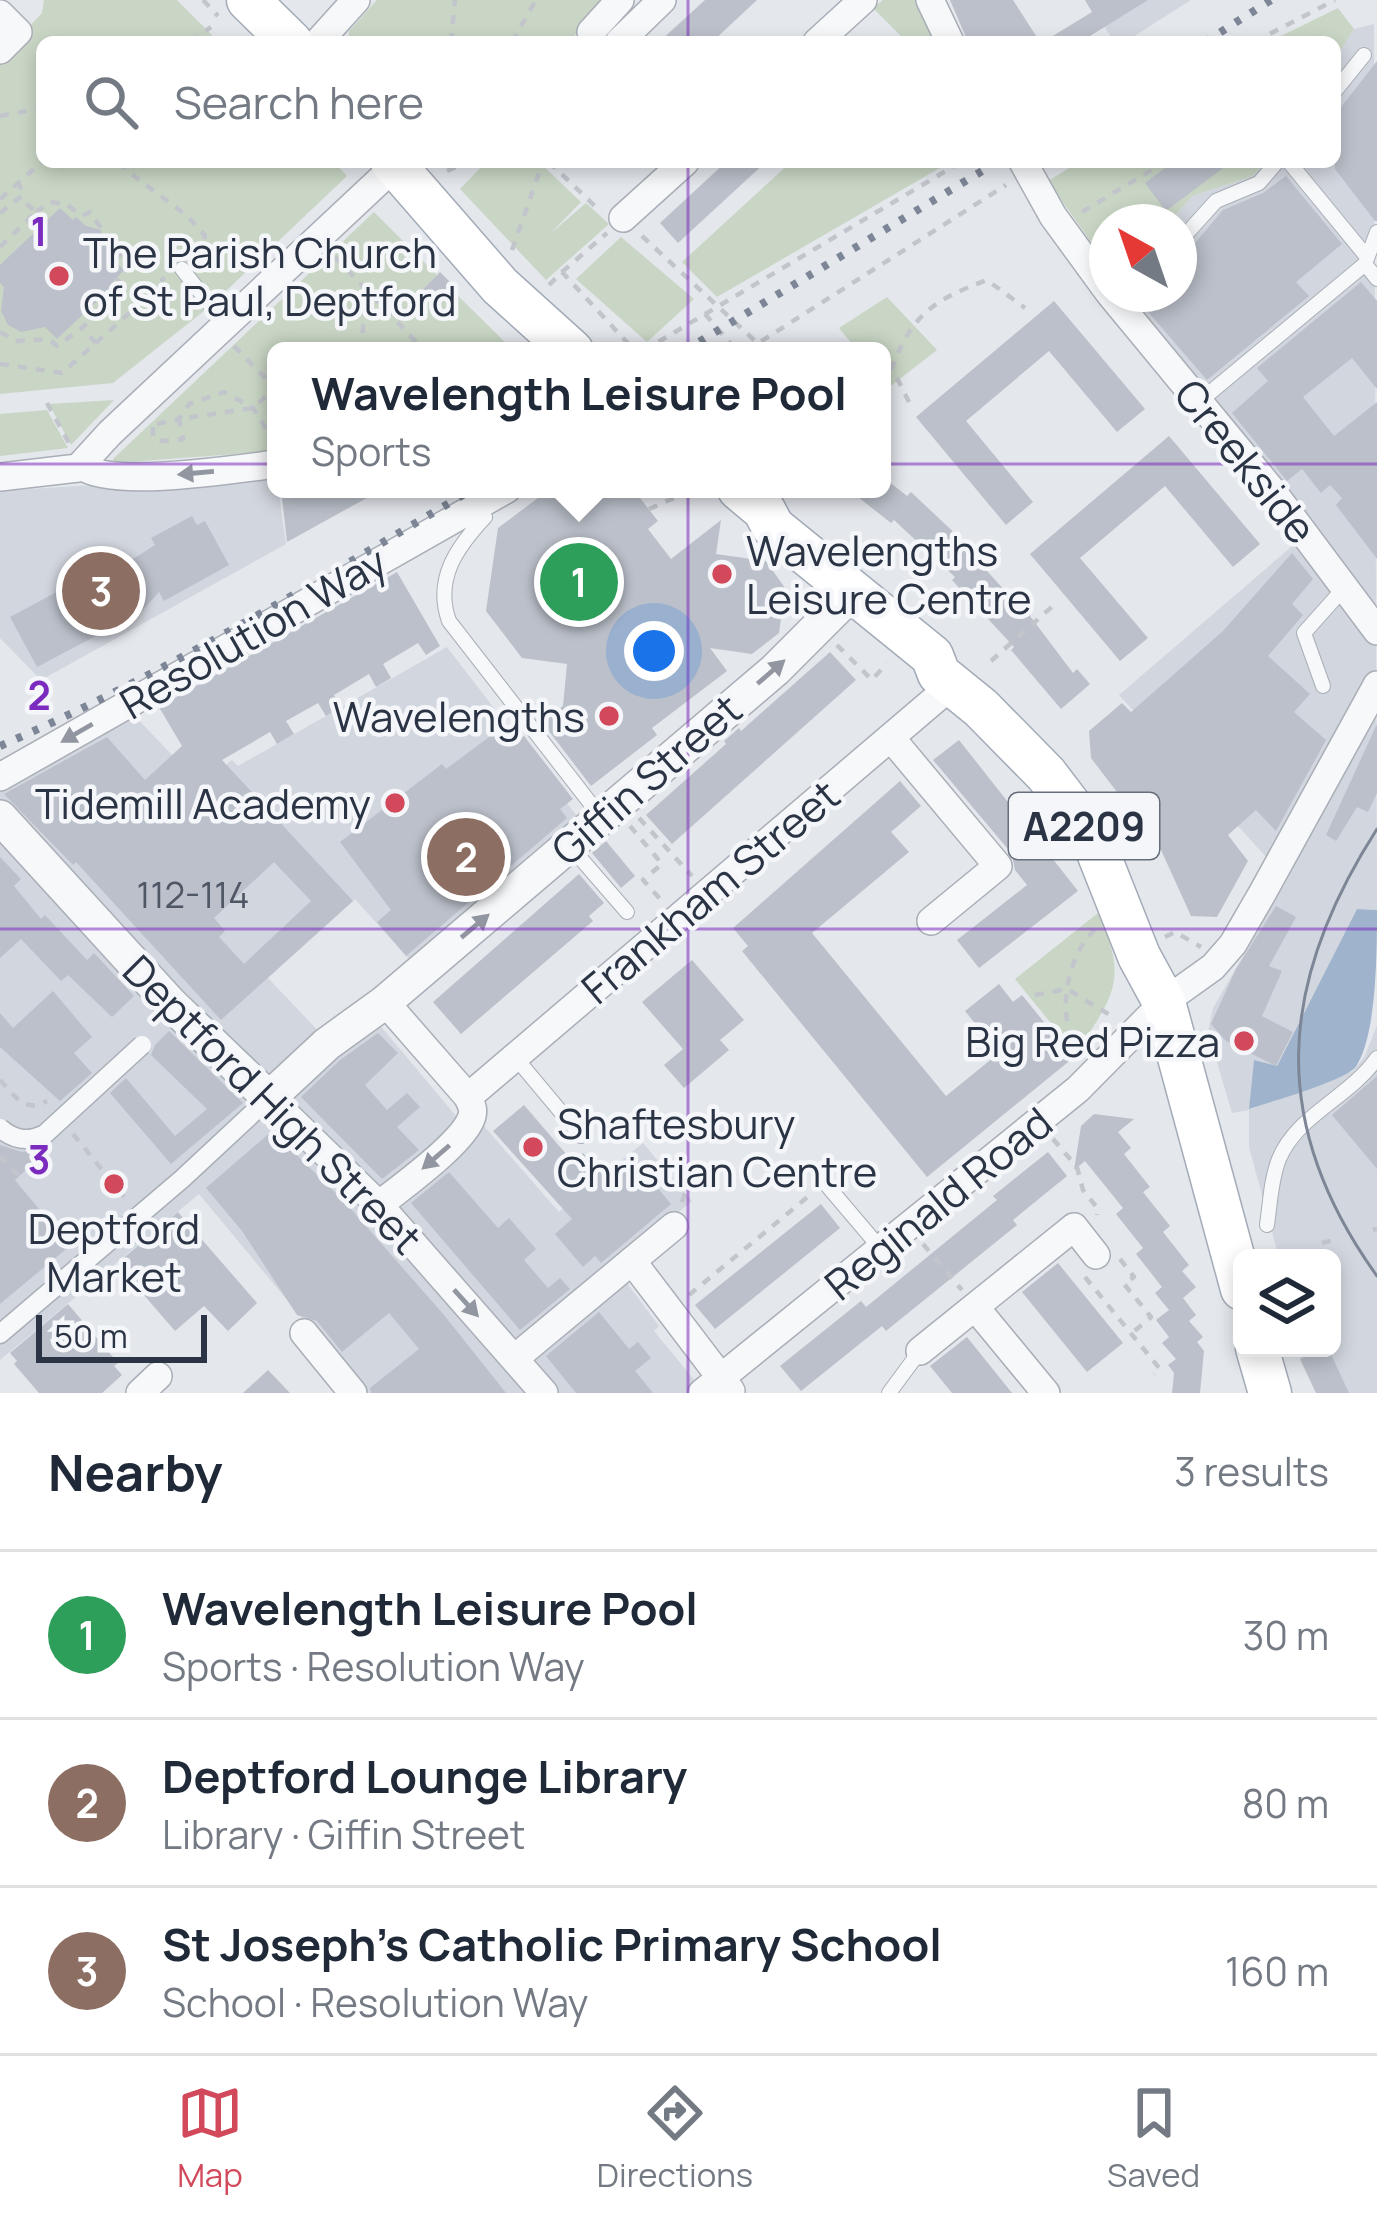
<!DOCTYPE html>
<meta charset="utf-8">
<style>
body{margin:0;font-family:Manrope,sans-serif;background:#f2f2f3;color:#1f2937}
.controls{position:absolute;right:36px;bottom:36px;display:grid;overflow:hidden;border-radius:18px;box-shadow:0 6px 18px #0003}
.controls button{width:108px;height:108px;display:grid;place-items:center;padding:0;border:0;border-bottom:3px solid #e0e1e3;background:#fff;color:#1f2937;font:60px sans-serif}
.compass{position:absolute;left:1089px;top:204px;width:108px;height:108px;border-radius:50%;background:#fff;box-shadow:0 6px 18px #0003;rotate:320deg}
.scale{position:absolute;left:36px;bottom:30px;width:171px;box-sizing:border-box;padding-left:12px;border:6px solid #2b3445;border-top:0;font-size:33px;line-height:42px;white-space:nowrap;color:#2b3445;-webkit-text-stroke:9px #f4f6f9;paint-order:stroke}
.you{position:absolute;left:654px;top:651px;width:42px;height:42px;margin:-30px;border:9px solid #fff;border-radius:50%;background:#1a73e8;box-shadow:0 0 0 18px #1a73e833}
.badge{display:grid;place-items:center;width:78px;height:78px;border-radius:50%;background:#d1495b;color:#fff;font-size:39px;font-weight:700}
.pin{position:absolute;translate:-50% -50%;border:6px solid #fff;box-shadow:0 3px 12px #0006}
.popup{position:absolute;left:267px;top:342px;width:624px;height:156px;box-sizing:border-box;display:grid;place-content:center;border-radius:18px;background:#fff;filter:drop-shadow(0 3px 9px #0005);font-size:39px;white-space:nowrap;color:#747a83}
.popup b{font-size:45px;color:#1f2937}
.popup::after{content:'';position:absolute;left:50%;top:100%;margin-left:-24px;border:24px solid transparent;border-top-color:#fff}
.list{margin:0;padding:0;list-style:none}
h2{display:flex;justify-content:space-between;align-items:center;height:156px;margin:0;padding:0 48px;font-size:51px}
h2 small{font-size:39px;font-weight:400;color:#747a83}
.list li{display:grid;grid-template-columns:78px 1fr auto;gap:36px;align-items:center;box-sizing:border-box;height:168px;padding:0 48px;border-top:3px solid #e0e1e3}
.list b{display:block;font-size:45px;white-space:nowrap}
.list p{margin:0;font-size:39px;white-space:nowrap;color:#747a83}
.list em{font-size:39px;font-style:normal;color:#747a83}
.icon{flex:none;width:66px;height:66px;fill:none;stroke:currentColor;stroke-width:2;stroke-linecap:round;stroke-linejoin:round}
.map{position:relative;flex:none;width:1377px;height:1393px;overflow:hidden}
.search{position:absolute;background:#fff;box-shadow:0 6px 18px #0003;left:36px;right:36px;top:36px;height:132px;display:flex;align-items:center;gap:30px;box-sizing:border-box;padding:0 42px;border-radius:18px;color:#747a83;font-size:45px}
.sheet{height:660px;background:#fff}
nav{display:flex;justify-content:space-around;align-items:center;box-sizing:border-box;height:168px;border-top:3px solid #e0e1e3;background:#fff;font-size:33px;color:#747a83}
nav a{display:grid;justify-items:center;gap:6px}
nav .on{color:#d1495b}
.map>svg:first-child{display:block}
</style>
<div class="map">
<svg width="1377" height="1393" viewBox="0 0 1377 1393">
<rect width="100%" height="100%" fill="#e4e7ec"/>
<g fill="#d2d6de">
<path d="M1088,0H1191L1125,42H1114Z"/>
<path d="M1374,24L1377,910L1357,909L1276,1067L1254,1060L1250,1109L1353,1071L1365,1056L1377,1025V1393H1316L1297,1348H1332V1258H1279L1249,1147V1110L1232,1113L1208,1032L1213,1008L1287,880L1119,695L1312,529L1130,294H1179V222H1170L1192,196L1253,176L1265,162H1335V59L1354,29Z"/>
<path d="M276,473L286,544L41,680L0,638V491Z"/>
<path d="M447,647L583,824L415,966L355,899L268,978L323,1036L363,1005L471,1134L483,1125L559,1212L643,1143L692,1201L614,1266L659,1326L654,1331L705,1393H346L292,1329L302,1318L199,1194L0,1360V1304L70,1246L0,1162V773L130,711L269,856L204,783L232,760L238,766Z"/>
</g>
<g fill="#c9d6c5">
<path d="M44,0H177L219,42H42V162H334L347,176L209,307L113,383L0,394V57L42,13Z"/>
<path d="M377,0H610L568,42H349V31Z"/>
<path d="M883,0H921L941,42H907L873,8Z"/>
<path d="M1338,8L1354,29L1335,59V42H1269Z"/>
<path d="M486,162H539L581,202L550,234L586,203L609,224L546,280L460,189Z"/>
<path d="M791,162H950L717,297L682,262Z"/>
<path d="M1079,162H1265L1253,176L1192,196L1170,222H1107V265L1048,181Z"/>
<path d="M374,212L437,275L420,292L433,306L451,289L514,351H276V451L115,463L113,459Z"/>
<path d="M621,237L694,299L647,342L576,279Z"/>
<path d="M887,297L937,350L888,388L882,381V351H858L839,328Z"/>
<path d="M114,400L71,445L49,404Z"/>
<path d="M47,410L68,448L0,456V414Z"/>
<path d="M1098,913C1130,982 1112,996 1076,1054L1015,979Z"/>
</g>
<path fill="#9fb4cc" d="M1357,909L1377,910C1377,952 1377,1037 1355,1068C1338,1083 1273,1101 1249,1109L1254,1060L1277,1066Z"/>
<g fill="#bbc0ca" fill-rule="evenodd">
<path d="M705,0H757L712,42H659Z"/>
<path d="M950,0H1013L1040,42H968Z"/>
<path d="M1085,0H1148L1090,36L1094,42H1043L1092,12Z"/>
<path d="M1377,61V221H1375L1335,169V115Z"/>
<path d="M726,162H766L678,243L660,223Z"/>
<path d="M1173,162H1231L1166,211L1145,183Z"/>
<path d="M1286,176L1342,244L1296,282L1309,296L1207,380L1143,306L1153,294H1179V262L1223,210L1263,193Z"/>
<path d="M60,208L73,220L76,217L86,226L101,230L105,244L114,254L111,257L124,270L112,283L114,285L57,339L45,327L21,332L8,325L1,311L4,287L0,283V265Z"/>
<path d="M440,272L454,286L434,306L420,292Z"/>
<path d="M1361,282L1377,301V389L1352,358L1303,397L1334,436L1377,402V559L1336,505L1342,498L1330,485L1321,493L1302,469L1287,481L1232,413L1268,381L1257,368Z"/>
<path d="M1054,301L1145,409L1117,432L1049,351L966,421L1033,502L1006,525L916,417Z"/>
<path d="M1169,436L1260,544L1233,567L1165,486L1080,558L1148,638L1120,661L1030,554Z"/>
<path d="M882,476L907,496L911,492L981,558L978,561L1016,603L1018,600L1073,673L1077,669L1090,684L1061,709L1011,650L1014,647L952,580L955,577L894,520L891,523L848,489H882Z"/>
<path d="M281,489H383L287,542Z"/>
<path d="M560,489H633L658,521L648,529L671,559L721,520L716,554L766,561L785,588L779,633L752,654L710,648L727,671L652,728L657,735L591,786L542,722L563,706L567,664L522,658L486,611L498,528L546,492L560,494Z"/>
<path d="M192,516L197,525L205,521L229,565L164,601L159,592L141,612L37,667L10,617L120,558L125,564L155,545L151,538Z"/>
<path d="M1292,553L1313,579L1292,604L1303,615L1268,656L1310,694L1294,712L1326,740L1276,831L1256,810L1228,835L1248,861L1217,917L1191,916L1161,850L1091,758L1089,731L1122,703L1131,712L1223,631Z"/>
<path d="M397,572L440,646L426,655L418,643L383,664L391,678L376,687L369,674L334,695L341,707L326,716L318,703L286,721L294,734L277,744L270,732L222,760L353,901L221,1020L76,862L73,865L4,794L107,737L145,780L182,746L159,707ZM274,862L311,901L244,964L219,937L225,931L214,918Z"/>
<path d="M830,652L856,680L672,844L646,815L726,744L724,741L739,728L741,731Z"/>
<path d="M1377,724V793L1368,812L1357,807L1336,841L1326,835Z"/>
<path d="M500,729L512,745L524,736L573,799L560,809L567,818L406,956L377,922L391,910L340,842L442,764L446,769Z"/>
<path d="M959,740L1078,891L979,968L957,940L1027,885L1015,870L1012,854L933,760Z"/>
<path d="M900,781L921,806L891,832L909,852L812,933L946,1096L999,1053L965,1011L999,984L1013,1002L1022,995L1073,1058L927,1177L742,951L748,946L733,928Z"/>
<path d="M606,841L635,876L621,888L592,853Z"/>
<path d="M0,857L21,879L14,886L41,919L45,915L87,960L94,953L134,996L112,1017L68,975L61,981L21,939L0,958Z"/>
<path d="M579,874L604,903L589,916L593,921L461,1034L433,1002Z"/>
<path d="M1276,906L1296,917L1269,966L1282,971L1262,1016L1293,1032L1276,1066L1226,1041L1211,1024L1236,969Z"/>
<path d="M692,960L744,1020L720,1040L729,1050L684,1088L664,1065L683,1049L642,1002Z"/>
<path d="M53,991L92,1037L74,1053L92,1073L60,1101L0,1047V1013L13,1028Z"/>
<path d="M169,1031L243,1103L171,1164L110,1093L126,1078L175,1136L207,1109L151,1055L155,1045Z"/>
<path d="M378,1033L398,1053L365,1085L387,1110L407,1093L420,1107L397,1127L419,1150L382,1179L301,1097L340,1060Z"/>
<path d="M1377,1076V1169L1332,1115Z"/>
<path d="M524,1105L573,1162L583,1153L610,1183L635,1161L671,1204L601,1263L595,1256L583,1267L555,1234L572,1219L493,1131Z"/>
<path d="M1094,1114L1134,1119L1118,1132L1131,1148L1124,1154L1150,1187L1143,1192L1170,1226L1163,1232L1189,1265L1182,1271L1196,1287L1183,1298L1196,1315L1189,1321L1203,1337L1197,1342L1204,1351L1200,1393H1172L1174,1373L1168,1365L1176,1359L1162,1343L1169,1337L1156,1320L1169,1310L1155,1293L1162,1287L1136,1254L1143,1248L1116,1214L1123,1208L1085,1161L1074,1170L1081,1126Z"/>
<path d="M272,1131L344,1201L444,1315L506,1393H371L370,1388L419,1349L389,1313L342,1352L317,1321L297,1315L242,1231L206,1188Z"/>
<path d="M0,1145L22,1152L50,1147L15,1180L70,1246L0,1304Z"/>
<path d="M1048,1152L1067,1176L1013,1220L1017,1225L886,1331L882,1326L801,1391L780,1366L861,1301L866,1307L997,1200L993,1196Z"/>
<path d="M449,1172L498,1228L509,1218L536,1249L524,1260L548,1288L560,1278L570,1289L520,1330L411,1203Z"/>
<path d="M821,1204L840,1228L715,1329L695,1305Z"/>
<path d="M178,1212L257,1303L228,1331L204,1306L175,1331L124,1272L127,1269L120,1261Z"/>
<path d="M1058,1263L1123,1343L1087,1372L1022,1292Z"/>
<path d="M68,1304L118,1363L114,1366L122,1375L102,1393H39L14,1364L17,1361L10,1353Z"/>
<path d="M599,1312L629,1349L638,1342L651,1358L635,1371L653,1393H576L546,1356Z"/>
<path d="M967,1337L979,1352L1012,1393H952L930,1366Z"/>
<path d="M1328,1348L1349,1393H1316L1300,1359Z"/>
<path d="M268,1370L290,1393H243Z"/>
</g>
<g fill="none" stroke-linecap="round" stroke-linejoin="round">
<defs>
<g id="service">
<path d="M1335,91L1364,55"/>
<path d="M1289,162L1367,257"/>
<path d="M1179,242L1216,201L1259,183L1277,162"/>
<path d="M1365,264L1377,279"/>
<path d="M182,269L225,324"/>
<path d="M1200,401L1365,264L1377,232"/>
<path d="M478,505L485,517C457,547 434,579 449,621L601,817"/>
<path d="M1323,686L1304,633L1345,587"/>
<path d="M569,845L627,912"/>
<path d="M515,1057L581,1136"/>
<path d="M825,1183L881,1249"/>
<path d="M1267,1225C1270,1204 1271,1179 1279,1159C1297,1115 1350,1097 1377,1058"/>
<path d="M889,1393L920,1351"/>
</g>
<path id="pedestrian" d="M0,1334L182,1179L269,1098"/>
<g id="minor">
<path d="M930,0L950,42"/>
<path d="M0,14L18,32L0,50"/>
<path d="M591,32L620,0"/>
<path d="M318,42L356,0"/>
<path d="M619,42L662,0"/>
<path d="M817,42L863,0"/>
<path d="M1023,162L1053,216L1107,290"/>
<path d="M623,218L685,162"/>
<path d="M1110,294L1270,488L1377,631"/>
<path d="M82,466C111,489 236,469 276,464"/>
<path d="M0,477L78,468L110,433L395,166"/>
<path d="M891,738L998,866L931,921"/>
<path d="M0,777L507,489"/>
<path d="M468,1097L952,685"/>
<path d="M269,1098L379,1205L544,1393"/>
<path d="M379,1205C401,1187 465,1142 472,1116C474,1108 471,1105 468,1097L385,1002"/>
<path d="M632,1261L731,1391"/>
<path d="M975,1307L1046,1393"/>
<path d="M304,1333L353,1393"/>
<path d="M920,1351L1074,1227L1096,1255"/>
<path d="M515,1358L674,1226"/>
<path d="M140,1393L158,1376"/>
<path d="M702,1393L1078,1089L1164,1002L1213,967L1233,944L1263,892L1377,685"/>
</g>
<path id="tertiary" d="M0,817L170,1003L269,1098L327,1044L385,1002L775,670L853,592"/>
<g id="primary">
<path d="M248,0L291,42"/>
<path d="M392,162L500,286L572,351"/>
<path d="M739,489L764,510L773,527L932,656L939,674L981,708L1046,774L1081,820L1097,850L1139,956L1164,1002L1242,1289"/>
<path d="M1257,1348L1270,1393"/>
</g>
</defs>
<use href="#service" stroke="#a9aeb7" stroke-width="16"/>
<use href="#pedestrian" stroke="#a9aeb7" stroke-width="21"/>
<use href="#minor" stroke="#a9aeb7" stroke-width="30"/>
<use href="#tertiary" stroke="#a9aeb7" stroke-width="36"/>
<use href="#primary" stroke="#a3abb8" stroke-width="45"/>
<g stroke="#c2c5cb" stroke-width="4.5" stroke-dasharray="9 9" stroke-linecap="butt">
<path d="M203,0L218,16"/>
<path d="M191,42L211,27"/>
<path d="M451,42L455,0"/>
<path d="M512,42L536,0"/>
<path d="M1254,42L1335,0"/>
<path d="M0,116L42,108"/>
<path d="M119,162C145,189 183,206 205,236L200,252L194,258"/>
<path d="M549,162L601,212"/>
<path d="M447,171L467,162"/>
<path d="M0,199L42,162"/>
<path d="M36,212L50,202L66,204L82,216L90,212L128,267L118,280L122,286L118,292"/>
<path d="M1082,212L1165,162"/>
<path d="M0,213L24,194L18,183"/>
<path d="M642,236L766,351"/>
<path d="M0,247L36,212L20,198"/>
<path d="M512,250L543,162"/>
<path d="M335,257L425,351"/>
<path d="M562,272L607,233"/>
<path d="M549,285L562,272L635,351"/>
<path d="M705,314L737,351"/>
<path d="M0,332L17,341L49,339L57,346L82,328"/>
<path d="M96,343L82,328L118,292L135,308"/>
<path d="M234,346L276,389"/>
<path d="M362,351L365,288"/>
<path d="M643,351L961,162"/>
<path d="M746,351L1006,185"/>
<path d="M786,351L787,350"/>
<path d="M0,364L62,373L135,308L154,284L165,278"/>
<path d="M909,402L892,368C912,314 934,300 987,280L1025,308"/>
<path d="M47,403L69,443"/>
<path d="M157,424L179,419L189,404L224,392L253,408L273,440"/>
<path d="M153,427V437L160,441L183,439L179,419L253,408L275,388"/>
<path d="M882,431L888,428"/>
<path d="M649,509L692,490"/>
<path d="M837,645L872,680L887,663"/>
<path d="M991,661L1056,603"/>
<path d="M639,818L692,876"/>
<path d="M630,826L662,864L643,880L662,901"/>
<path d="M1165,937L1175,932L1201,947"/>
<path d="M1035,995L1067,989L1110,1015"/>
<path d="M1084,1052C1052,1028 1066,953 1096,929"/>
<path d="M0,1080C15,1096 25,1114 47,1101"/>
<path d="M73,1134L126,1199"/>
<path d="M1053,1139L1077,1167L1083,1190L1098,1209L1097,1215"/>
<path d="M0,1156L19,1176"/>
<path d="M682,1202L688,1185"/>
<path d="M1373,1230L1377,1229"/>
<path d="M1322,1243L1338,1239"/>
<path d="M923,1244L962,1290"/>
<path d="M1120,1259L1134,1277L1124,1284L1151,1317L1132,1333"/>
<path d="M1085,1277L1160,1369L1154,1374"/>
<path d="M689,1295L810,1195"/>
</g>
<use href="#service" stroke="#f7f8fa" stroke-width="14"/>
<use href="#pedestrian" stroke="#f7f8fa" stroke-width="18"/>
<use href="#minor" stroke="#f7f8fa" stroke-width="27"/>
<use href="#tertiary" stroke="#f7f8fa" stroke-width="33"/>
<use href="#primary" stroke="#fff" stroke-width="42"/>
<path stroke="#7d8696" stroke-width="3" d="M1377,829C1278,983 1267,1123 1377,1276"/>
<g stroke="#7d8696" stroke-width="8" stroke-dasharray="6 12" stroke-linecap="butt">
<path d="M1205,42L1271,0"/>
<path d="M684,351L997,162"/>
<path d="M0,746C164,675 319,580 473,489"/>
</g>
<defs>
<path id="pedestrian-bridge" d="M0,1128C15,1141 29,1142 45,1134L142,1045"/>
</defs>
<use href="#pedestrian-bridge" stroke="#a9aeb7" stroke-width="21" stroke-linecap="butt"/>
<use href="#pedestrian-bridge" stroke="#f7f8fa" stroke-width="18"/>
</g>
<defs><path id="oneway-solid" d="M-6-.8H1V-3.2L6.5 0L1 3.2V.8H-6Z" transform="scale(3)"/></defs>
<g fill="#9196a0">
<use href="#oneway-solid" transform="translate(196 473) rotate(175)"/>
<use href="#oneway-solid" transform="translate(771 672) rotate(-41)"/>
<use href="#oneway-solid" transform="translate(77 733) rotate(150)"/>
<use href="#oneway-solid" transform="translate(475 926) rotate(-40)"/>
<use href="#oneway-solid" transform="translate(436 1157) rotate(139)"/>
<use href="#oneway-solid" transform="translate(466 1303) rotate(48)"/>
</g>
<path fill="none" stroke="#7b2cbf" stroke-width="3" stroke-opacity="0.55" d="M688,0V42M688,162V1393M0,464H1377M0,929H1377"/>
<g fill="#d1495b" stroke="#f4f6f9" stroke-width="4.5">
<circle cx="59" cy="276" r="12"/>
<circle cx="722" cy="574" r="12"/>
<circle cx="609" cy="716" r="12"/>
<circle cx="395" cy="803" r="12"/>
<circle cx="1244" cy="1041" r="12"/>
<circle cx="533" cy="1147" r="12"/>
<circle cx="114" cy="1184" r="12"/>
</g>
<g text-anchor="middle" dominant-baseline="central" stroke-width="9" stroke-linejoin="round" paint-order="stroke">
<g font-size="36" fill="#4f5766">
<text x="193" y="894">112-114</text>
</g>
<rect fill="#f4f6f9" stroke="#676e7b" stroke-width="3" x="1009" y="793" width="150" height="66" rx="9"/>
<g font-size="39" font-weight="bold" fill="#2b3445">
<text x="1084" y="826">A2209</text>
</g>
<g font-size="42" fill="#2b3445" stroke="#f4f6f9" text-anchor="start">
<text x="83" y="252">The Parish Church<tspan x="83" dy="48">of St Paul, Deptford</tspan></text>
<text x="746" y="550">Wavelengths<tspan x="746" dy="48">Leisure Centre</tspan></text>
<text x="585" y="716" text-anchor="end">Wavelengths</text>
<text x="371" y="803" text-anchor="end">Tidemill Academy</text>
<text x="1220" y="1041" text-anchor="end">Big Red Pizza</text>
<text x="557" y="1123">Shaftesbury<tspan x="557" dy="48">Christian Centre</tspan></text>
<text x="114" y="1228" text-anchor="middle">Deptford<tspan x="114" dy="48">Market</tspan></text>
</g>
<g font-size="42" fill="#2b3445" stroke="#f4f6f9">
<text transform="translate(1246 461) rotate(51)">Creekside</text>
<text transform="translate(253 632) rotate(-30)">Resolution Way</text>
<text transform="translate(646 779) rotate(-41)">Giffin Street</text>
<text transform="translate(710 891) rotate(-40)">Frankham Street</text>
<text transform="translate(273 1104) rotate(45)">Deptford High Street</text>
<text transform="translate(938 1203) rotate(-39)">Reginald Road</text>
</g>
</g>
<g font-size="39" text-anchor="middle" font-weight="bold" fill="#7b2cbf" stroke="#f4f6f9" stroke-width="9" stroke-linejoin="round" paint-order="stroke">
<text x="39" y="246">1</text>
<text x="39" y="710">2</text>
<text x="39" y="1174">3</text>
</g>
</svg>
<div class="controls">
<button><svg class="icon" aria-label="layers" viewBox="0 0 24 24"><path d="M12 4l9 5-9 5-9-5zM3 14l9 5 9-5"/></svg></button>
</div>
<svg class="compass" viewBox="-18 -18 36 36"><path d="M0-13l5 13h-10z" fill="#e53935"/><path d="M0 13l5-13h-10z" fill="#747a83"/></svg>
<div class="scale">50 m</div>
<div class="you"></div>
<div class="pin badge" style="left:579px;top:582px;background:#2e9e5b">1</div>
<div class="popup"><b>Wavelength Leisure Pool</b>Sports</div>
<div class="pin badge" style="left:466px;top:857px;background:#8d6e63">2</div>
<div class="pin badge" style="left:101px;top:591px;background:#8d6e63">3</div>
<div class="search"><svg class="icon" aria-label="search" viewBox="0 0 24 24"><circle cx="10" cy="10" r="6"/><path d="M15 15l6 6"/></svg>Search here</div>
</div>
<section class="sheet">
<h2>Nearby<small>3 results</small></h2>
<ul class="list">
<li><span class="badge" style="background:#2e9e5b">1</span><div><b>Wavelength Leisure Pool</b><p>Sports · Resolution Way</p></div><em>30 m</em></li>
<li><span class="badge" style="background:#8d6e63">2</span><div><b>Deptford Lounge Library</b><p>Library · Giffin Street</p></div><em>80 m</em></li>
<li><span class="badge" style="background:#8d6e63">3</span><div><b>St Joseph's Catholic Primary School</b><p>School · Resolution Way</p></div><em>160 m</em></li>
</ul>
</section>
<nav>
<a class="on"><svg class="icon" aria-label="map" viewBox="0 0 24 24"><path d="M3 6l6-2 6 2 6-2v14l-6 2-6-2-6 2zM9 4v14M15 6v14"/></svg>Map</a>
<a><svg class="icon" aria-label="directions" viewBox="0 0 24 24"><path d="M12 3l9 9-9 9-9-9zM9 14v-3h6M13 9l2 2-2 2"/></svg>Directions</a>
<a><svg class="icon" aria-label="saved" viewBox="0 0 24 24"><path d="M7 4h10v16l-5-4-5 4z"/></svg>Saved</a>
</nav>
